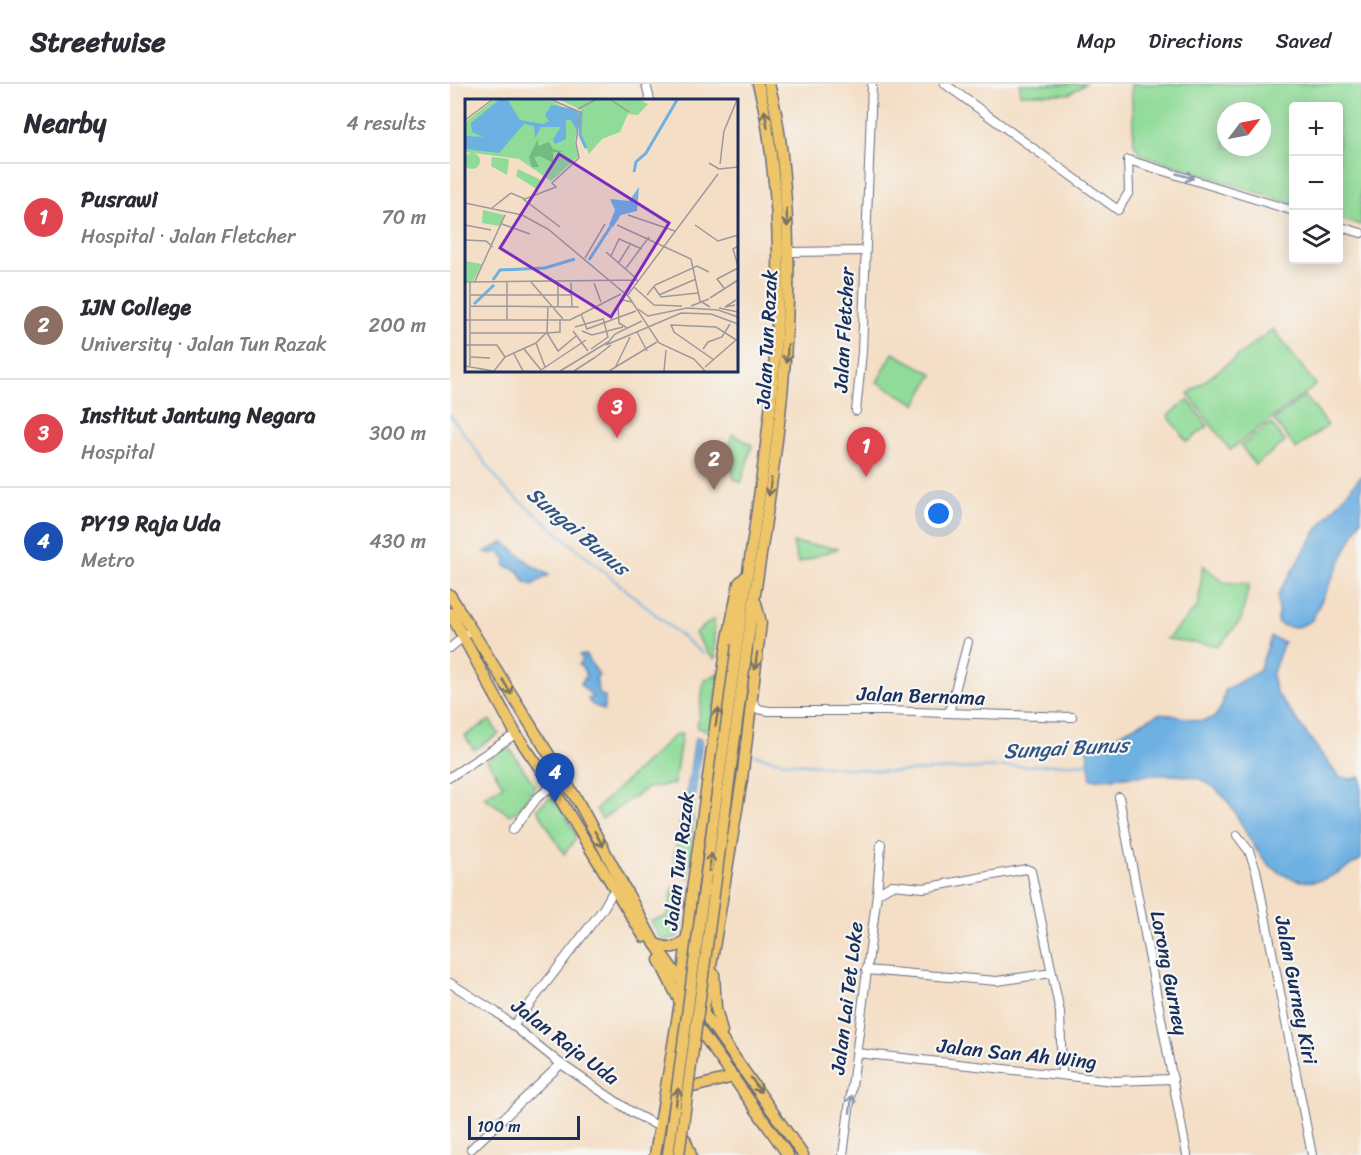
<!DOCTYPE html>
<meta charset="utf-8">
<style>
body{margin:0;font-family:Sriracha,sans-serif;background:#f7f7f7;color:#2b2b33}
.controls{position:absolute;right:18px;top:18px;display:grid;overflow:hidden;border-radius:6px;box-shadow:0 3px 15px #0003}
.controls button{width:54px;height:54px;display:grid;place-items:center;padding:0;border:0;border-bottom:2px solid #e1e1e2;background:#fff;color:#2b2b33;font:30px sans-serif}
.compass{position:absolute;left:767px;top:18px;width:54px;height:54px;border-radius:50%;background:#fff;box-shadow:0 3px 15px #0003;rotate:58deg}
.scale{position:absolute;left:18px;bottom:15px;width:112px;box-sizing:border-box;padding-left:6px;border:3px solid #1b2f5e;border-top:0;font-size:16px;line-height:21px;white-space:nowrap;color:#1b2f5e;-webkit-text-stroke:4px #f6f6f2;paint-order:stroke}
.you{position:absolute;left:489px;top:430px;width:21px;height:21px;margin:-15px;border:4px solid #fff;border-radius:50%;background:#1a73e8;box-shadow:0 0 0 9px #1a73e833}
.badge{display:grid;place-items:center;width:39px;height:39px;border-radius:50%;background:#1a73e8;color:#fff;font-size:20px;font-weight:700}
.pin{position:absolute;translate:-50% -50px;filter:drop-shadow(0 2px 3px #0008)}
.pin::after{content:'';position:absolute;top:32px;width:21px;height:18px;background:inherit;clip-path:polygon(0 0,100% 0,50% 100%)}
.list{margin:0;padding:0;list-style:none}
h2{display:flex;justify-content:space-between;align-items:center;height:78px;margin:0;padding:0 24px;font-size:26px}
h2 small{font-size:20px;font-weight:400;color:#7c7c81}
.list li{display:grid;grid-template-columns:39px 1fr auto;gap:18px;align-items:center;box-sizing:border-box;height:108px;padding:0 24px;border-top:2px solid #e1e1e2}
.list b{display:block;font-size:22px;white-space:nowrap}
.list p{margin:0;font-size:20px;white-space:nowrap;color:#7c7c81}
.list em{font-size:20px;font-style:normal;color:#7c7c81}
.icon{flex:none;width:33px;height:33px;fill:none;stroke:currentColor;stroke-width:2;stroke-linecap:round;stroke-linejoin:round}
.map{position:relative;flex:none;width:911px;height:1071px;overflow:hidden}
header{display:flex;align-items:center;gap:36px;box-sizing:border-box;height:84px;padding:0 30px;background:#fff;border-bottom:2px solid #e1e1e2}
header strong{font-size:28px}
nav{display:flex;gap:33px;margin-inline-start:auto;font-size:21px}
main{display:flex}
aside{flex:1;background:#fff}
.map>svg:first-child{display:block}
</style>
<header>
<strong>Streetwise</strong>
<nav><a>Map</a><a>Directions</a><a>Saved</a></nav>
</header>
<main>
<aside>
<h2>Nearby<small>4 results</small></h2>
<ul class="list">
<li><span class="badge" style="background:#e0444e">1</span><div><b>Pusrawi</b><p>Hospital · Jalan Fletcher</p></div><em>70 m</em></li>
<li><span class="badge" style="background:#8d6e63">2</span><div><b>IJN College</b><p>University · Jalan Tun Razak</p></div><em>200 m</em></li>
<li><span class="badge" style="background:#e0444e">3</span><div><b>Institut Jantung Negara</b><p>Hospital</p></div><em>300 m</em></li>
<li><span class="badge" style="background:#1a4fb4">4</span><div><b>PY19 Raja Uda</b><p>Metro</p></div><em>430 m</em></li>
</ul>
</aside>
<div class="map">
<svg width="911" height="1071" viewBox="0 0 911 1071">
<rect width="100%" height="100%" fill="#f6f6f2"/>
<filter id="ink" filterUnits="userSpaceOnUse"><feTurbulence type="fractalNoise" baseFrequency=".0167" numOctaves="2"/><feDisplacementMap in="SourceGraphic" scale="12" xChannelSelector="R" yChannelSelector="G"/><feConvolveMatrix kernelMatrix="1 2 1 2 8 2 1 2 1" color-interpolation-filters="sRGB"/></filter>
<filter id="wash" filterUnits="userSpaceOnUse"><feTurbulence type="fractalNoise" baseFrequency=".008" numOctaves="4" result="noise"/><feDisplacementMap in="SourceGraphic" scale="24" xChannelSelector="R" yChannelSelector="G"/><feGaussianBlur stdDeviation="1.35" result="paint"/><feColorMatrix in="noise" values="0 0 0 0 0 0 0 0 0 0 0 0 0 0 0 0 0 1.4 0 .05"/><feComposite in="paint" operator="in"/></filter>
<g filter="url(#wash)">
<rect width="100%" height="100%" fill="#f4dec5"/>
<g fill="#8fdb97" stroke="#55857a" stroke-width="1.5" fill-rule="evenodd">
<path d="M570,0H635L619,10H570Z"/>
<path d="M681,0H911V141L889,135L888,22H844L843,120L690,70L684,59ZM776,27H812V63H776Z"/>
<path d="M823,245L866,301L780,366L738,310Z"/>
<path d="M443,269L483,290L466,320L427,298Z"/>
<path d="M855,312L878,341L846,365L824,336Z"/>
<path d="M738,316L758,342L737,358L718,332Z"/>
<path d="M821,339L835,358L805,381L791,362Z"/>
<path d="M282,350L302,361L291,399L284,395C281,378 277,366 282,350Z"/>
<path d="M343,459L389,464L348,479Z"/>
<path d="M753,481L773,498L799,500L791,536L769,562L717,555L748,522Z"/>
<path d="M264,535L265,575L258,570L245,549Z"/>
<path d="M270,588L260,647L247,644L254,597Z"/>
<path d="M40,636L49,650L24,666L15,652Z"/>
<path d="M232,649L224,700L197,704L152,735L146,725L225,651Z"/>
<path d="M58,662L85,702L69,725L60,731L34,713L53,701L37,676Z"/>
<path d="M99,714L105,715L125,748L126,755L114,770L87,725Z"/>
<path d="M243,733L239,794L224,776L231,734Z"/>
<path d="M223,803L235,808L233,836L227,853L215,856L209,852L201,837L218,832Z"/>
</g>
<g fill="#6db0e2" stroke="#4470a0" stroke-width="1.5">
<path d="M911,392V435L862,536C849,544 842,546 828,539V510L869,443Z"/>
<path d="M54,458L83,482L99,491L82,501L75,498L68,486L55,482L56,475L48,467L42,470L35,468Z"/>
<path d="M821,553L834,558L822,591L826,608L888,692L900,695L911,693V775C885,791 866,806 836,792C796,774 794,722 758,699C732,683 671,695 641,695L636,659L663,653L711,629L750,637L764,634L772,622L775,606L809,587Z"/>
<path d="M130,571H136L149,591L146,594L149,610L155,613L154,626L141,620L138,615L143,613L130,600L136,593L134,586L129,581L132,576Z"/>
<path d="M245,654L252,655L242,730L234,729Z"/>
</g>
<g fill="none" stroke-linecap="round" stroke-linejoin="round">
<g stroke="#6db0e2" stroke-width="2">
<path d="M0,331L54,404L253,570"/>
<path d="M304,671L334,678L441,688L641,679"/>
</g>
</g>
</g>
<g filter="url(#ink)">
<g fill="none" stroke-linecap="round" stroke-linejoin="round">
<defs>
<g id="minor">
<path d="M196,0L200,16"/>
<path d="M495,0L668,126L679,108L678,76L844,127"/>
<path d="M888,142L911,149"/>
<path d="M339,168L415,167"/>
<path d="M406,327L412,268L422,0"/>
<path d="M0,564L18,549"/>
<path d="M301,615L308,625L319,627H435L622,633"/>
<path d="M499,629L518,558"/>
<path d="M0,693L66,650"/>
<path d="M669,713L737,1071"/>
<path d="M63,746L87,714L102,702"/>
<path d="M787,751L799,767L806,786L862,1071"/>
<path d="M427,810L442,801L474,804L576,785L581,787L610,928L612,991"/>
<path d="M416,886L547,897L602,889"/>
<path d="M0,899L46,928L111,980L183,1029L210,1043"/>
<path d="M63,942L153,825L165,804"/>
<path d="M407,969L664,997L723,995"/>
<path d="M21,1065L111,980"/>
<path d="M393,1071L427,810L431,760"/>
</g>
<g id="major">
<path d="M0,511L129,719L205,860L353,1071"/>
<path d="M0,529L66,650L102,702L194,853"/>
<path d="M287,561C309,410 338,261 325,108C321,71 318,35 308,0"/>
<path d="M297,563C319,414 347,268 336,117C333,78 330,38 319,0"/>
<path d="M205,860C220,865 229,866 238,852"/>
<path d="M209,876L230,918L338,1071"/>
<path d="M264,890L266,924L272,948"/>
<path d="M253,930L292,695L311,539L306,519"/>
<path d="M243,1003L284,993"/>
<path d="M235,1055L241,1071"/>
<path d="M205,1071L230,918L242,806L277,560L289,499L297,491"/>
</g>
</defs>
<use href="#minor" stroke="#676c82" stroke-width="10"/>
<use href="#major" stroke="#676c82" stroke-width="13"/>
<use href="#minor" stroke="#fff" stroke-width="8"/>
<use href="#major" stroke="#eec569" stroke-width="10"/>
<defs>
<g id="major-bridge">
<path d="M218,1071L287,561"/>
<path d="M229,1071L297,563"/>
</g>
</defs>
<use href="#major-bridge" stroke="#676c82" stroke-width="13" stroke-linecap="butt"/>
<use href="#major-bridge" stroke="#eec569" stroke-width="10"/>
</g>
<defs><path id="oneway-shaft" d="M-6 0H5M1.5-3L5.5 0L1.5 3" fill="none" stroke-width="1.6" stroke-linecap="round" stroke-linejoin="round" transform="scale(1.5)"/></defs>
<g stroke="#7a7263">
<use href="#oneway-shaft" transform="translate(316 35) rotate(-100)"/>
<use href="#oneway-shaft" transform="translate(337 134) rotate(87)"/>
<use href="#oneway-shaft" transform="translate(337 270) rotate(94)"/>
<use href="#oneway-shaft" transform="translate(320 403) rotate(98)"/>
<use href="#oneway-shaft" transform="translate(306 577) rotate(98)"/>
<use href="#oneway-shaft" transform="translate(57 603) rotate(60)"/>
<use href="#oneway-shaft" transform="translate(267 633) rotate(-81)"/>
<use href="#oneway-shaft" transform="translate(149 755) rotate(61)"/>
<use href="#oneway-shaft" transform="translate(260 778) rotate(-82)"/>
<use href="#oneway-shaft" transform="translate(306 1001) rotate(55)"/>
<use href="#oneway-shaft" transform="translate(227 1013) rotate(-82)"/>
</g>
<g stroke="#8d97ae">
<use href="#oneway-shaft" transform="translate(735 92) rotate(16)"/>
<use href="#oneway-shaft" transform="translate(401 1020) rotate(-83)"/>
</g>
</g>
<g text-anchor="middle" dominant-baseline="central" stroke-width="4.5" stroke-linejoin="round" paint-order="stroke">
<g font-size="20" fill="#1b2f5e" stroke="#f6f6f2">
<text transform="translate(394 246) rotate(-87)">Jalan Fletcher</text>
<text transform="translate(317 255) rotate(-87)">Jalan Tun Razak</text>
<text transform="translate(471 612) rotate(2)">Jalan Bernama</text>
<text transform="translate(229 777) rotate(-83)">Jalan Tun Razak</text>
<text transform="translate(719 889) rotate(79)">Lorong Gurney</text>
<text transform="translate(846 906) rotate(79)">Jalan Gurney Kiri</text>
<text transform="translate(397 914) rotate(-83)">Jalan Lai Tet Loke</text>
<text transform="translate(115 958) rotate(37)">Jalan Raja Uda</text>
<text transform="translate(567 970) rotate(6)">Jalan San Ah Wing</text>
</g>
<g font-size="21" font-style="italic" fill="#345686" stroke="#f6f6f2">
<text transform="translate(128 447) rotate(40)">Sungai Bunus</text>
<text transform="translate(616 664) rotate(-3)">Sungai Bunus</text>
</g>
</g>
<g transform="translate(15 15)">
<rect width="273" height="273" fill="#f4dec5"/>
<path d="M29,1H85L115,18L110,41L113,58L86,82L54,60L0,53V23ZM95,1H175L183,5L173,16L163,15L155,33L137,40L124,55L116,36V11ZM-1 62a8 8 0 1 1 16 0a8 8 0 1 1-16 0ZM27,58L44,60L42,76L26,67ZM53,70L76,81L73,91L51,77ZM18,111L39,116L35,127L17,124ZM0,162L17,165L8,182H0Z" fill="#8fdb97"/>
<path d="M73,40V47L84,43L88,50L99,53H88V64L75,57L69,58L74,68H67L64,58Z" fill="#73bb80"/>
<path d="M34,1H43L55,21L78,25L84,22L80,16L86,6L110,10L114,14L112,32L106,21H101V40L90,45L88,40L96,28H76L70,39L69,27L59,25L34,54L0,50V37L18,38L7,33L6,24ZM174,88L172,112L156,116L148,128L144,126L150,111L145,100L164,102Z" fill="#6db0e2"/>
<path fill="none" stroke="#6db0e2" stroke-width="3" d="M116,12L115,36L121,49M169,73L171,63L181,54L212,1M124,161L146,127M28,181L35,171L80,169L110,160M9,205L29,186"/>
<path fill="none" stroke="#9d989c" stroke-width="1.5" d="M146,1L164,13M113,10L130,1M0,21L27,1M244,64L254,70L273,68M255,65L259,32L272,1M58,100L95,128M0,104L57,116L83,130L164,198L194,244L229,260L240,272M27,109L46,94L60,100L91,88L87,84L114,59L111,44L115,13L87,1M163,116L210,132M37,125L65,135M0,126L26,131M152,126L226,160L235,202L245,208M230,126L253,142L273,136M0,141L21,142L28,148M273,147L268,150L273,167M141,153L172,180M146,157L154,140L177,150M120,159L140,125M154,163L166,144M161,169L184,138M10,182L40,116M93,182V208M0,183L174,181M42,183V220M66,183L98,220M106,184L107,208M129,184L136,203M169,188L189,206L217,207M189,188L196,198L233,194M259,189L252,180L273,169M5,196H106M182,196L190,186L232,167L244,173M194,196L231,180M162,197L253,75M245,199L273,181M270,206L260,208L271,201M5,207L114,208M226,207L244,200M254,209L273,213M173,210L183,217L222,209L253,211L273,218M116,215L122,230L171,212M0,221H105L156,195M177,222L150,235L141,246L216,214L246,215L273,225M110,228L138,220M162,229L154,224L153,207L158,201L167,203M108,232L123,252M117,232L127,236L158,228M172,233L182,252M5,234H81M82,234L93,252L111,237M82,234L95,233V221M71,244L80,268M0,246H32L40,258M59,250L76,271M126,250L143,238L138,219M238,250L243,243L257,238L265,225M49,255L58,272M6,258L25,259M128,260L146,246M249,261L209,233L206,226L251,228L273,242M0,267L28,272M5,268V183M240,268L271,241M150,269L165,238M76,271L121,241M29,272L40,258L71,244L82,233L83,208M95,272L143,243M109,272L129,259M144,272L192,243M199,272L201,251"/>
<path fill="#7b2cbf" fill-opacity="0.15" stroke="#7b2cbf" stroke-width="3" d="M94,55L204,124L146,218L35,149Z"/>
<rect width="273" height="273" fill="none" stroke="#1b2f5e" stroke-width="3"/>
</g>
</svg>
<div class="controls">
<button>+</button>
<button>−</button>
<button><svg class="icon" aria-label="layers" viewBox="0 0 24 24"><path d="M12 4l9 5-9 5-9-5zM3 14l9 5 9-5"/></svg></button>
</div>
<svg class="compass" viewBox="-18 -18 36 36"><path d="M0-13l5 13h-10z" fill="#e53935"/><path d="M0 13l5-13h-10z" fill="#7c7c81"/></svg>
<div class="scale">100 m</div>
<div class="you"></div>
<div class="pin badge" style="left:416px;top:393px;background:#e0444e">1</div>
<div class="pin badge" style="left:264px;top:406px;background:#8d6e63">2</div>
<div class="pin badge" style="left:167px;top:354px;background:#e0444e">3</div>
<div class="pin badge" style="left:105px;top:719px;background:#1a4fb4">4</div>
</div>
</main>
